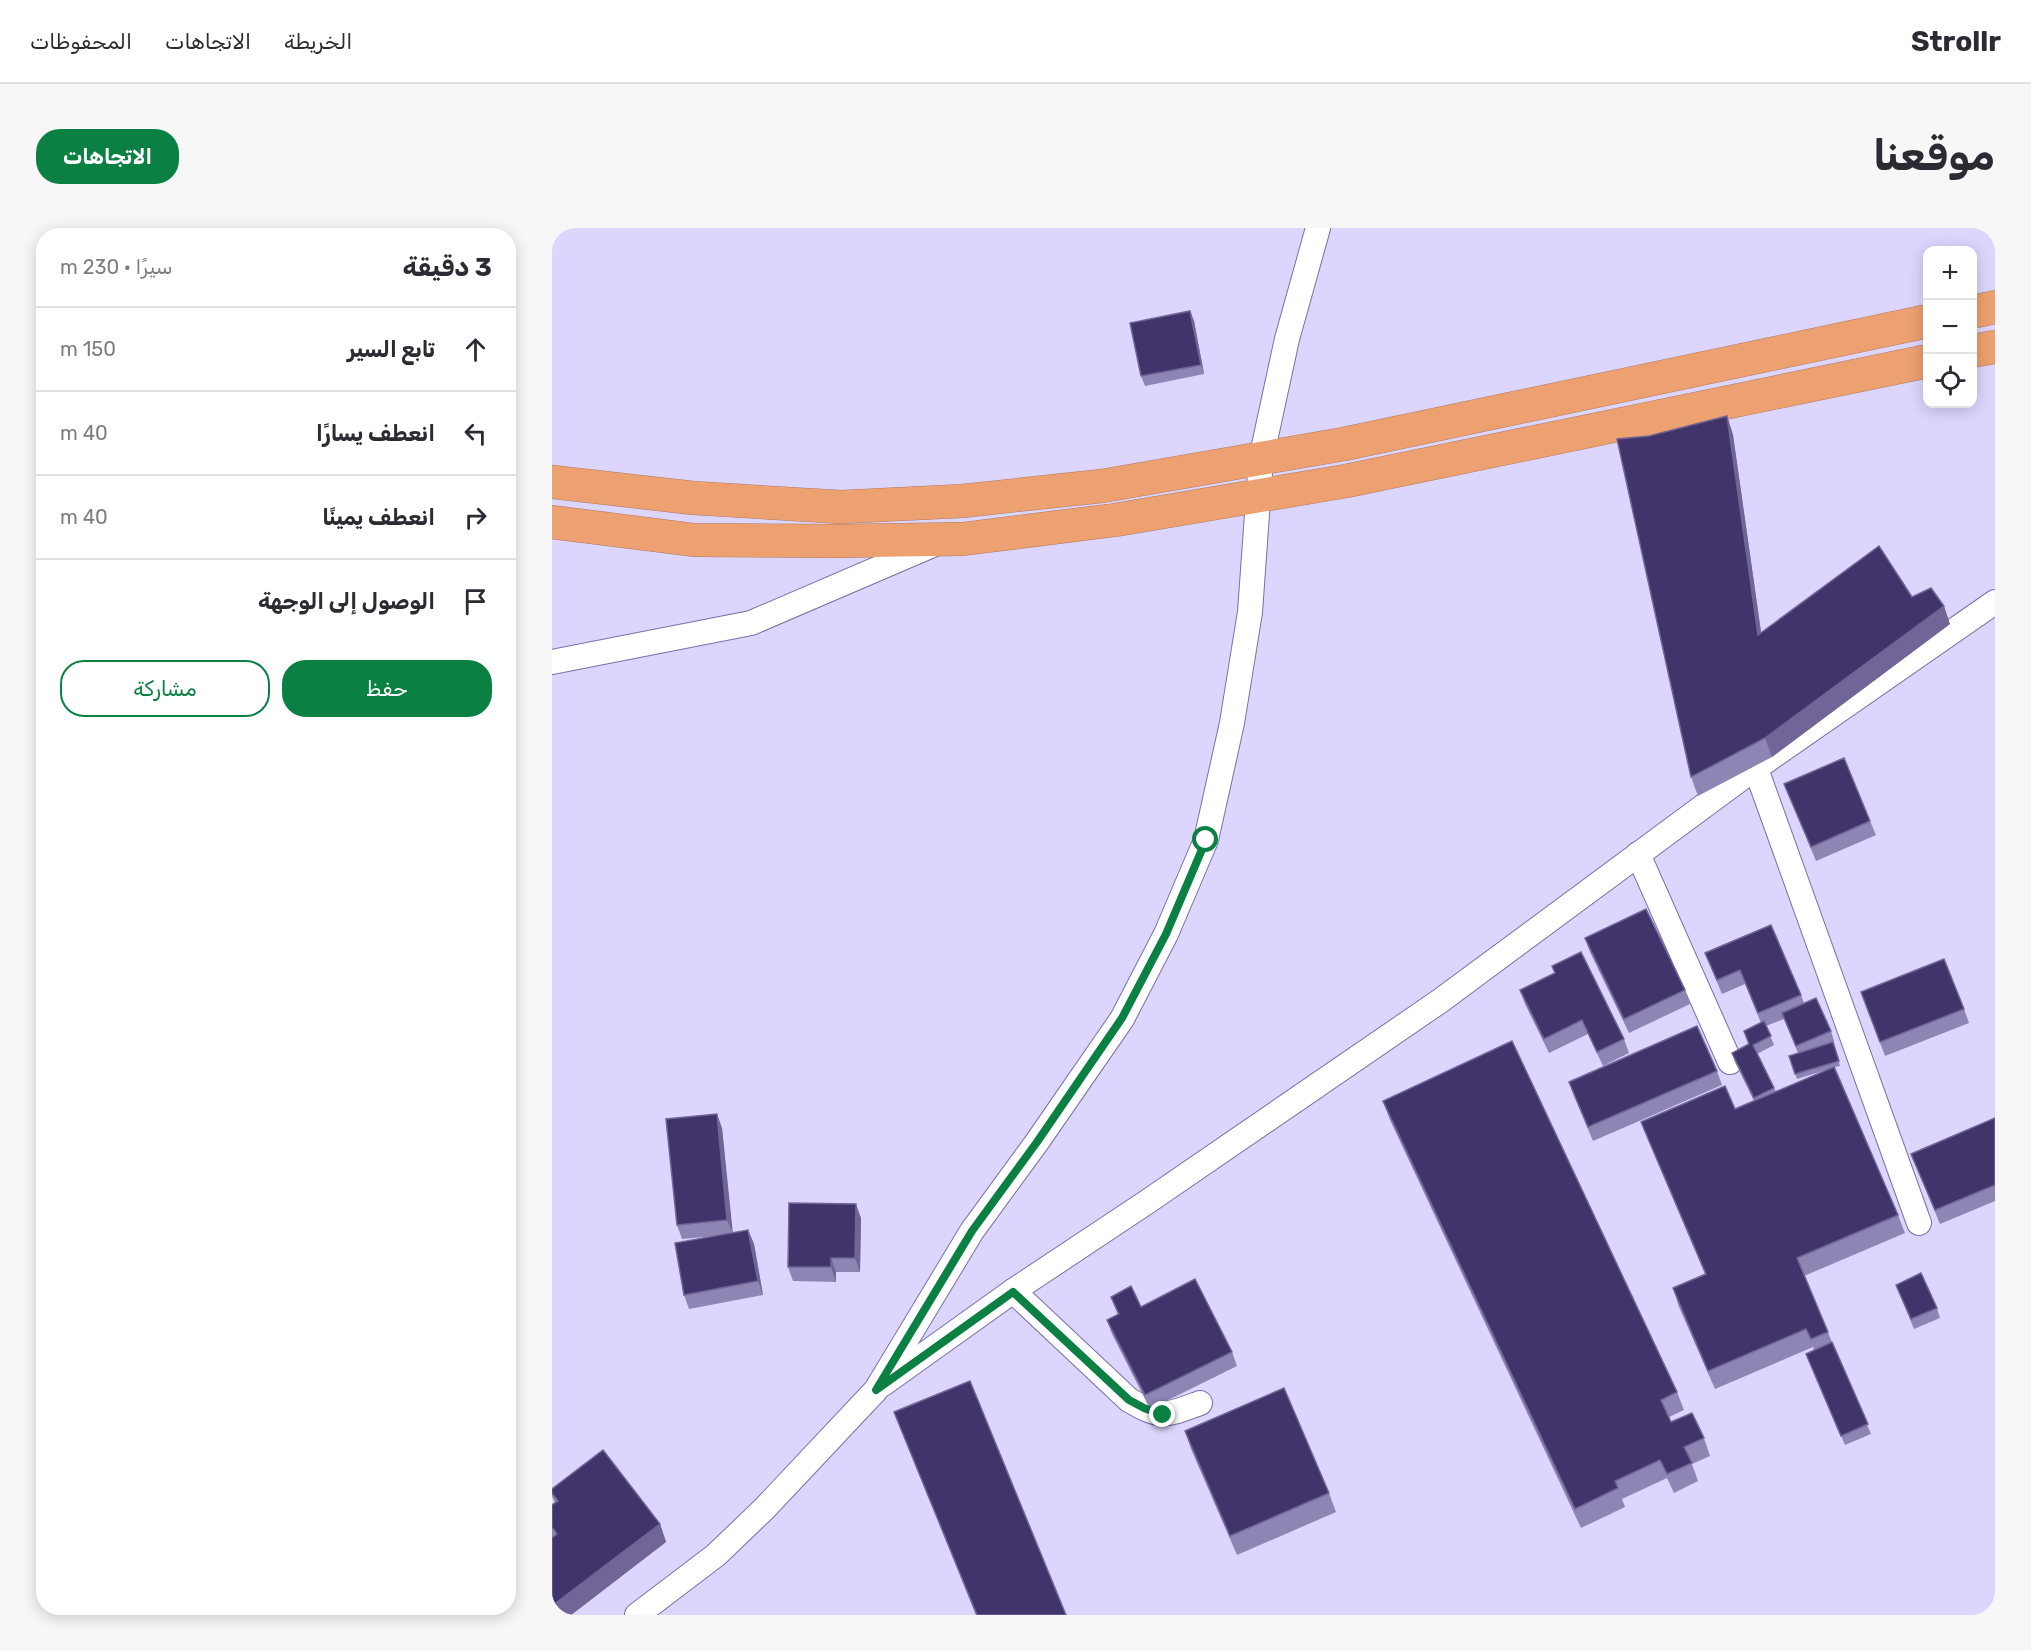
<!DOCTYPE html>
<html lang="ar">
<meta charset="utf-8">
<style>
body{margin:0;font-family:Rubik,"Noto Naskh Arabic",sans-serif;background:#f7f7f7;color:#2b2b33;direction:rtl}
.controls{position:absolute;right:18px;top:18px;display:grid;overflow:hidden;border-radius:12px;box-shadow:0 3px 15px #0003}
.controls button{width:54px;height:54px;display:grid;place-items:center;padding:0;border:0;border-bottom:2px solid #e1e1e2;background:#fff;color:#2b2b33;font:30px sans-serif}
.stop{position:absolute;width:18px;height:18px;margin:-14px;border:4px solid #0b8043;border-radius:50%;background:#fff}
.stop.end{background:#0b8043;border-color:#fff;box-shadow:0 2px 6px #0008}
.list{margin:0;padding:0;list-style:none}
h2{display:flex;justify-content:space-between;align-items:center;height:78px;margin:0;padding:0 24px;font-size:26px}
h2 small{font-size:20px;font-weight:400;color:#7c7c81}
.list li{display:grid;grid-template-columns:39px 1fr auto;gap:18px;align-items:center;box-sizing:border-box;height:84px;padding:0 24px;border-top:2px solid #e1e1e2}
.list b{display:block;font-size:22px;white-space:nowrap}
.list em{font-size:20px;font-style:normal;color:#7c7c81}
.actions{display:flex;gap:12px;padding:18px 24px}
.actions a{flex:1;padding:14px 0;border:2px solid #0b8043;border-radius:24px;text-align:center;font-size:21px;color:#0b8043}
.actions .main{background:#0b8043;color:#fff}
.icon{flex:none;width:33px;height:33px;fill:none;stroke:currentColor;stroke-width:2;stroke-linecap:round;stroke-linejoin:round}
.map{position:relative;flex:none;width:1443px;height:1387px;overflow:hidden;direction:ltr;border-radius:24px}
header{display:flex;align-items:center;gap:36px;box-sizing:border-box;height:84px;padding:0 30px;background:#fff;border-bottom:2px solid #e1e1e2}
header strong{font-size:28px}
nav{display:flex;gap:33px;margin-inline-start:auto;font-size:21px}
.intro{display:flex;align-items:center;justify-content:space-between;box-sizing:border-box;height:144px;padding:0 36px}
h1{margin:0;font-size:42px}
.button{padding:15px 27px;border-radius:24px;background:#0b8043;color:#fff;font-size:21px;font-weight:700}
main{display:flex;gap:36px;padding:0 36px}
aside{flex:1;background:#fff;border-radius:24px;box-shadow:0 3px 15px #0003}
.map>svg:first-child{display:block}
</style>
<header>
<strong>Strollr</strong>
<nav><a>الخريطة</a><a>الاتجاهات</a><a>المحفوظات</a></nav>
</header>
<div class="intro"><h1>موقعنا</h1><a class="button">الاتجاهات</a></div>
<main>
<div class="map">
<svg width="1443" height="1387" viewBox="0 0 1443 1387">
<rect width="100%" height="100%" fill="#dcd6fe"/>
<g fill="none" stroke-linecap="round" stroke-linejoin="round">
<defs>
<g id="street">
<path d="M0,434L199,395L383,316"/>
<path d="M1204,541L1367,995"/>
<path d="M1086,626L1178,834"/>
<path d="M461,1063L577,1172C610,1191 613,1188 648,1175"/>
<path d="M331,1156L461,1063L595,974L888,773L1191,549L1443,374"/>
<path d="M85,1387L164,1327L212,1281L324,1162L420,1003L485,914L570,791L614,706L654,612L680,495L698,384L709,231L735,111L766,0"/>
</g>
<g id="highway">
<path d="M1420,84L1443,79"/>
<path d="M1420,123L1443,119"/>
<path d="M0,254L141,270L289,279L410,273L550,258L792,216L1376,93"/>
<path d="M0,294L142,312L286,313L411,311L563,292L794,253L1376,133"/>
</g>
</defs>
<use href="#street" stroke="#7a6faa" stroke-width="26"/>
<use href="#highway" stroke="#af7b66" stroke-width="34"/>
<use href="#street" stroke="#fff" stroke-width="24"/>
<use href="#highway" stroke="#eda070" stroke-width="33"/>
</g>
<g fill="#8e85b4" fill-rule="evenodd">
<path d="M638,83L642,93L652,146L593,158L589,148Z"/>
<path d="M1175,188L1181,207L1209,404L1360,369L1398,396L1220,529L1146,568L1139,549L1097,208Z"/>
<path d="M1232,556L1318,593L1324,607L1264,633Z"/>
<path d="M1033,710L1133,762L1138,776L1077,805L1038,724Z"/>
<path d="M1153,725L1249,767L1252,775L1279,803L1282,813L1271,818L1281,814L1288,838L1283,839L1346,987L1353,1005L1252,1048L1319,1206L1293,1217L1254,1126L1262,1122L1261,1119L1163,1161L1127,1079L1121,1060L1153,1046L1096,912L1089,894L1183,881L1202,873L1183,834L1180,825L1197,816L1192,803L1209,795L1193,756L1170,766ZM1232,791L1246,825L1237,828L1245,851L1274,842L1224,864L1205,826L1222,817L1214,798Z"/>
<path d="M1000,738L1072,811L1077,825L1051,838L1036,806L997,825L973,776L968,762L1003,745Z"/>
<path d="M1309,764L1412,781L1417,795L1333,828Z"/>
<path d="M1165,843L1170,857L1041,913L1022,868L1017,854Z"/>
<path d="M831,873L1125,1164L1132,1182L1117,1189L1119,1194L1152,1210L1158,1228L1140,1236L1146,1253L1122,1265L1115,1250L1070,1271L1073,1279L1029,1300L838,892Z"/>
<path d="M1443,890V973L1388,996L1359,926Z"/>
<path d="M170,900L180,1005L196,1002L202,1016L211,1067L137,1081L132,1067L164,1008L130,1011L125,997Z"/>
<path d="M309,990L308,1044H284V1054L241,1053L236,1039Z"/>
<path d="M1344,1057L1385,1080L1388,1090L1362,1101Z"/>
<path d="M559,1069L589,1079L680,1124L685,1138L598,1181L560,1106L555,1092L566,1087Z"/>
<path d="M342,1184L514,1387H424Z"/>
<path d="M633,1203L777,1265L784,1284L685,1327L639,1221Z"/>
<path d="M0,1261L108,1296L114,1314L19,1387H0V1277L3,1275L0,1268Z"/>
</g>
<g fill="#706596">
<path d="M638,83L642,93L652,146L649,137Z"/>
<path d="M1175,188L1181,207L1212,425L1206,407Z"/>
<path d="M1392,378L1398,396L1220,529L1213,510Z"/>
<path d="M165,886L170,900L181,1006L175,992Z"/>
<path d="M304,976L309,990L308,1044L303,1030Z"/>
<path d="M196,1002L202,1016L211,1067L206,1053Z"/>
<path d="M279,1030L284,1044V1054L279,1039Z"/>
<path d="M108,1296L114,1314L19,1387H0V1378Z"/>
</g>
<g fill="#41346a" stroke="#706596" stroke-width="1.5">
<path d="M638,83L649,137L589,148L578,95Z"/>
<path d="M1175,188L1206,407L1327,318L1360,369L1379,360L1392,378L1213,510L1139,549L1065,211L1097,208Z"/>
<path d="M1292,530L1318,593L1259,619L1232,556Z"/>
<path d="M1094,681L1133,762L1072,791L1033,710Z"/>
<path d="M1219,697L1249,767L1206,785L1188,742L1165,752L1153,725Z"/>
<path d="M1029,724L1072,811L1045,824L1030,792L992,811L968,762L1003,745L1000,738Z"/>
<path d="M1392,731L1412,781L1328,814L1309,764Z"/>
<path d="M1264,770L1279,803L1244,818L1230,785Z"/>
<path d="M1212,793L1219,808L1201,817L1222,860L1202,870L1180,825L1197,816L1192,803Z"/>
<path d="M1145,798L1165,843L1036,899L1017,854Z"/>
<path d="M960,813L1125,1164L1109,1172L1119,1194L1140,1185L1152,1210L1132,1219L1140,1235L1115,1246L1108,1232L1063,1253L1066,1260L1023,1281L831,873Z"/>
<path d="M1281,814L1287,833L1243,846L1237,828Z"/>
<path d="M1282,839L1346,987L1245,1030L1276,1104L1259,1111L1254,1101L1156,1143L1121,1060L1154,1046L1089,894L1173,858L1183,881Z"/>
<path d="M165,886L175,992L125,997L114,891Z"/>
<path d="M1443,890V957L1383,982L1359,926Z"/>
<path d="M237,975L304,976L303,1030H279V1039H236Z"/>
<path d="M196,1002L206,1053L132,1067L123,1015Z"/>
<path d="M1369,1045L1385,1080L1359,1091L1344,1057Z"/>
<path d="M643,1051L680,1124L593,1167L555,1092L567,1086L559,1069L579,1058L589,1079Z"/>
<path d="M1280,1114L1316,1196L1289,1208L1254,1126Z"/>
<path d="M418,1153L514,1387H425L342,1184Z"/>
<path d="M732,1160L777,1265L678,1308L633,1203Z"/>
<path d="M51,1222L108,1296L0,1378V1310L5,1306L0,1299V1277L6,1273L0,1265V1261Z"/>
</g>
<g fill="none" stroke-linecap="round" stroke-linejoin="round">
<path stroke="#0b8043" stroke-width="8" d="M611,1187L592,1180L577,1172L461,1064L324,1162L420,1003L485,914L570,790L614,706L654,612"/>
</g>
</svg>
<div class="controls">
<button>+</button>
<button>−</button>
<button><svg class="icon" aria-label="locate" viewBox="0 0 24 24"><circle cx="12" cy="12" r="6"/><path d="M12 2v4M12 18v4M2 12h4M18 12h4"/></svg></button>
</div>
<div class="stop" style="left:654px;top:612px"></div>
<div class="stop end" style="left:611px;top:1187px"></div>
</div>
<aside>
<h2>3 دقيقة<small>سيرًا · 230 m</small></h2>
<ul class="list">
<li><svg class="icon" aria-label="ahead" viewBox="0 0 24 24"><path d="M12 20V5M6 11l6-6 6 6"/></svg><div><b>تابع السير</b></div><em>150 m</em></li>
<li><svg class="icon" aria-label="left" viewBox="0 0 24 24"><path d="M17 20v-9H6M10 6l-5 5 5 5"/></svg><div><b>انعطف يسارًا</b></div><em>40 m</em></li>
<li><svg class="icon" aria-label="right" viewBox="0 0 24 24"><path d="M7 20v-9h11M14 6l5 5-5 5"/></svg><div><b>انعطف يمينًا</b></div><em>40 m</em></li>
<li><svg class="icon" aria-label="arrive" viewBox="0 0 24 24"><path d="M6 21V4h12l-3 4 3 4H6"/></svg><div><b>الوصول إلى الوجهة</b></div></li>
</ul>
<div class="actions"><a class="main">حفظ</a><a>مشاركة</a></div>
</aside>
</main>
